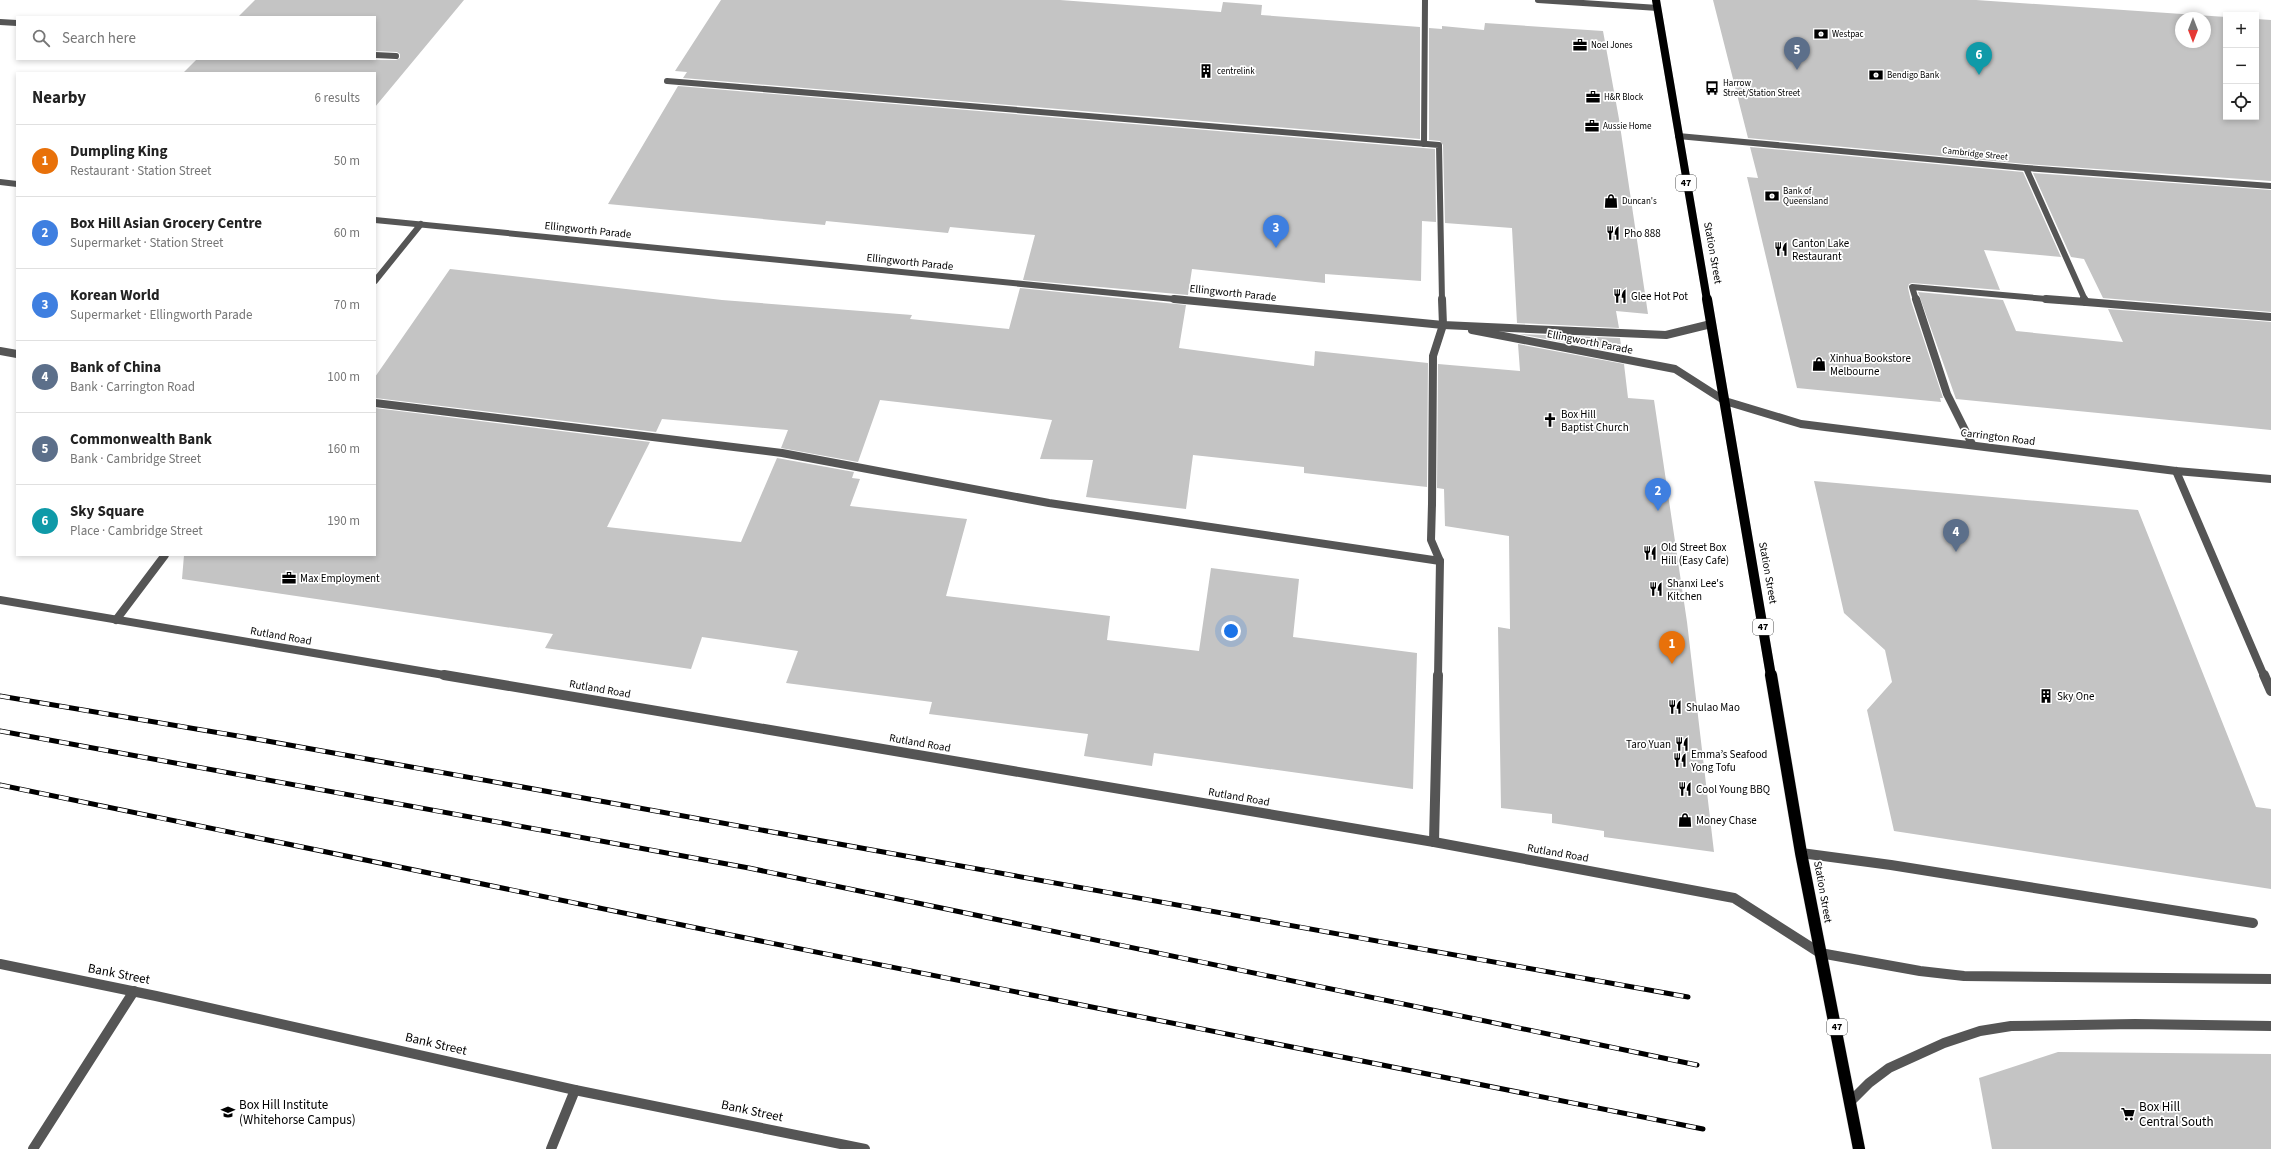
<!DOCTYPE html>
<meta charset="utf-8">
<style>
body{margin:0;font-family:"Source Sans 3",sans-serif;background:#f6f6f6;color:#222}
.controls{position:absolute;right:12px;top:12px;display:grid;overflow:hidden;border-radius:0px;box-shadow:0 2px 6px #0003}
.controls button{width:36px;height:36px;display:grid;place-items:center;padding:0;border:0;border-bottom:1px solid #e0e0e0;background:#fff;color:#222;font:20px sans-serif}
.compass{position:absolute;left:2175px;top:12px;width:36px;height:36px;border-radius:50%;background:#fff;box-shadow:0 2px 6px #0003;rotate:180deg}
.you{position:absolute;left:1231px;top:631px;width:14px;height:14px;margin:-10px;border:3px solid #fff;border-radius:50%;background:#1a73e8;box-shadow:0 0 0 6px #1a73e833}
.badge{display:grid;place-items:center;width:26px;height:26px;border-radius:50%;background:#db2777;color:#fff;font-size:13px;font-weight:700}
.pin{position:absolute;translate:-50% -33px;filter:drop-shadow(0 1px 2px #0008)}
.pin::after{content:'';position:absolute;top:21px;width:14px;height:12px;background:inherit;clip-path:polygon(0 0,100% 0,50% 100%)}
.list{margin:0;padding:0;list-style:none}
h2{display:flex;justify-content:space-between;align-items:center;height:52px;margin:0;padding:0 16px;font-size:17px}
h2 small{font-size:13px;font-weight:400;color:#767676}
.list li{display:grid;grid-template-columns:26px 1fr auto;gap:12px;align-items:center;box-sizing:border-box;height:72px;padding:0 16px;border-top:1px solid #e0e0e0}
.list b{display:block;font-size:15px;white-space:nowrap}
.list p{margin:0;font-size:13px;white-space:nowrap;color:#767676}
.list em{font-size:13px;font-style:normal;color:#767676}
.icon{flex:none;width:22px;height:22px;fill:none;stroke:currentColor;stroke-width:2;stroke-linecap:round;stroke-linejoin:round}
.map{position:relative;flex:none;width:2271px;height:1149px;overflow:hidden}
.search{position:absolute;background:#fff;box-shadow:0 2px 6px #0003;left:16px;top:16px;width:360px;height:44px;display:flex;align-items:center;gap:10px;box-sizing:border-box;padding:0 14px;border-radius:0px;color:#767676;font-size:15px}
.panel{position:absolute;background:#fff;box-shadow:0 2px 6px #0003;left:16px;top:72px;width:360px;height:484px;border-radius:0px}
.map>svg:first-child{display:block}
</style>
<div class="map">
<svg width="2271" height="1149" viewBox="0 0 2271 1149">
<rect width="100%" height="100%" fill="#fff"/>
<g fill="#c4c4c4" fill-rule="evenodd">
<path d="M255,0H464L375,107V73H183L197,59L396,60L400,58V54L397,52L375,51V17H238Z"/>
<path d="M721,0H1060L1221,12L1223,2L1262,5L1261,15L1420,27V139L683,78L687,72L675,71Z"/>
<path d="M1713,0H1976L2226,17V117H2256V19L2271,20V181L2026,164L1748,138ZM2181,18H2205V42H2181Z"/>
<path d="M1485,23L1603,31L1619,119L1648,314L1616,311L1619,328L1517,323L1512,228L1445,223L1443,145L1440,141L1429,140V28L1442,29V26L1484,30Z"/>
<path d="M678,86L1435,149L1436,222L1422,221L1421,281L1325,274V283L1192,269L1188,295L1023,280L1035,235L950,227L948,233L826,221L825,225L608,204Z"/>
<path d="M1750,147L2023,172L2061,257L1984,250L2000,290L1912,283L1909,284L1908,288L1911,301L1943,398H1940L1941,402L1797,388L1747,177L1758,178Z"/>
<path d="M2033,173L2271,190V312L2103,298L2084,259L2071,257Z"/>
<path d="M450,269L722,300L912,315L910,319L1009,329L1020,288L1186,305L1179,348L1314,366L1315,351L1428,363L1427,487L1304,473V467L1193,455L1186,509L1086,497L1093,460L1040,459L1052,420L880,400L858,462L781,448L788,430L662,419L656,432L375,398V377Z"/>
<path d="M1918,292L2003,300L2016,331L2123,342L2108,309L2271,322V430L1956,399Z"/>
<path d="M1519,334L1620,338L1622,353Z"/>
<path d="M1518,344L1624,364L1628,398L1654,400L1687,622L1714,852L1604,837V831L1552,823V814L1501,808L1498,627L1510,629L1509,536L1445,526L1444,489L1437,488L1438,364L1520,371Z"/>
<path d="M375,408L650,442L607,527L741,542L777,458L854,472L852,478L860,479L850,506L967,519L946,596L1110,616L1107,640L1199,651L1211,568L1299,579L1293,637L1417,653L1413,789L1154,753L1152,766L1084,756L1088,734L929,714L932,702L786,683L798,651L702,637L691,669L545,648L553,634L182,579L184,555H375Z"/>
<path d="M1814,481L2138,510L2256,807L2271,809V889L1894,831L1867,710L1892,682L1885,650L1844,613Z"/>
<path d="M2058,1052L2271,1054V1149H1992L1979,1078Z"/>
</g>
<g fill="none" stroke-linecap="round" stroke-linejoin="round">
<defs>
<path id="primary-far2" d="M1656,0L1707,300"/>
<path id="primary-far1" d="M1707,299L1771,676"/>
<path id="primary" d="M1771,675L1801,853L1859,1149"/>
</defs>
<use href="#primary-far2" stroke="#dbdbdb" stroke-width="8"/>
<use href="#primary-far1" stroke="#dbdbdb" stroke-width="10"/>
<use href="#primary" stroke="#dbdbdb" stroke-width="13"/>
<g stroke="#555" stroke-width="6">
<path d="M0,22L17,23"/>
<path d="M375,55L396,56"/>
<path d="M667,81L1439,145L1442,300"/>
<path d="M1424,144L1425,0"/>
<path d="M2026,168L2085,300"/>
<path d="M1916,300L1912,287L2058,300"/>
</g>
<g stroke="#555" stroke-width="8">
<path d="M1442,299L1443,325"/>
<path d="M1916,299L1947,394L1972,444"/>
<path d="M2046,299L2086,302L2084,299"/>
<path d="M2086,302L2271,317"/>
<path d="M0,351L17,354"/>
<path d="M375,403L782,453L1049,503L1440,561"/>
<path d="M2176,471L2264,676"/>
<path d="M1432,504L1431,540L1440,561L1438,676"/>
</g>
<g stroke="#555" stroke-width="10">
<path d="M2264,675L2271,691"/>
<path d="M1434,842L1438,675"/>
<path d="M1801,853L1891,865L2253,923"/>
<path d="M1820,953L1920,971L1964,976L2271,979"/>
<path d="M1851,1101L1869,1083L1889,1068L1944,1043L1980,1031L2011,1026L2135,1024L2271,1026"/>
<path d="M33,1149L134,991"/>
<path d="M551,1149L575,1090"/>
</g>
<path stroke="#555" stroke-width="8" d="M1432,504L1433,356L1443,325"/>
<g stroke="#555" stroke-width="6">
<path d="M1538,0L1658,8"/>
<path d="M0,182L17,184"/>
<path d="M375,220L1184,300"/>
<path d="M375,281L421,224"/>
</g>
<g stroke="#555" stroke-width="8">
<path d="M1174,299L1443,325L1666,335L1711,324"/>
<path d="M1472,330L1675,369L1725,401"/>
<path d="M0,600L450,676"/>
<path d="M116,620L165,555"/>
</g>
<g stroke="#555" stroke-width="10">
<path d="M444,675L1434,842L1734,898L1820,953"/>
<path d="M0,964L156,996L575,1090L865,1149"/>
</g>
<path stroke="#555" stroke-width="6" d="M1678,136L2026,168L2271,186"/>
<path stroke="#555" stroke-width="8" d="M1725,401L1801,424L2176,471L2271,479"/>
<use href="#primary-far2" stroke="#000" stroke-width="8"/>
<use href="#primary-far1" stroke="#000" stroke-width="10"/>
<use href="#primary" stroke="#000" stroke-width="12"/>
<defs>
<g id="rail">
<path d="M0,696L256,739L1688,997"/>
<path d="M0,731L749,868L1697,1065"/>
<path d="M0,785L731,935L1703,1129"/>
</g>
</defs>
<use href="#rail" stroke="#000" stroke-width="5"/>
<use href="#rail" stroke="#fff" stroke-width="3.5" stroke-dasharray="10" stroke-linecap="butt"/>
</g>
<defs>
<symbol id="bank-bare" viewBox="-9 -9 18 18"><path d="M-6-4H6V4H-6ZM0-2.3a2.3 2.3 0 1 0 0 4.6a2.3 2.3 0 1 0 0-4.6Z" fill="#000" stroke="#fff" stroke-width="2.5" paint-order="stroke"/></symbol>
<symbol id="office-bare" viewBox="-9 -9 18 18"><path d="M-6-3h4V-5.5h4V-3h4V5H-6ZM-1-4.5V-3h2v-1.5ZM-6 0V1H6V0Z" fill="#000" stroke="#fff" stroke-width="2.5" paint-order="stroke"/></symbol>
<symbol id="building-bare" viewBox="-9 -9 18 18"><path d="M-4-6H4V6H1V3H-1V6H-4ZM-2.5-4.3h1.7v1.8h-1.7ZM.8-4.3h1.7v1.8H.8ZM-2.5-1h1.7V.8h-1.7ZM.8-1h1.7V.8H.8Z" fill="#000" stroke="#fff" stroke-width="2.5" paint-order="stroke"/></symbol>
<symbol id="bus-bare" viewBox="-9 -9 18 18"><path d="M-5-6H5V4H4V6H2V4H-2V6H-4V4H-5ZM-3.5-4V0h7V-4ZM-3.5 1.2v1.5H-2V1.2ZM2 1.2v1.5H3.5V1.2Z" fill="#000" stroke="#fff" stroke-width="2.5" paint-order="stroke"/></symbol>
<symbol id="shop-bare" viewBox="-9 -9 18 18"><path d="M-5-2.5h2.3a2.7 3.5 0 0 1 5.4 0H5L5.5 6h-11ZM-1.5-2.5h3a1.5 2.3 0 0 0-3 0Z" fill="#000" stroke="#fff" stroke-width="2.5" paint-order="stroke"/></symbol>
<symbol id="restaurant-bare" viewBox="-9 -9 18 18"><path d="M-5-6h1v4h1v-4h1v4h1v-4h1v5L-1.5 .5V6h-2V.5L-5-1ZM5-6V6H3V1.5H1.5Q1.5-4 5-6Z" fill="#000" stroke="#fff" stroke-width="2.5" paint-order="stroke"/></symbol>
<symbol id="church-bare" viewBox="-9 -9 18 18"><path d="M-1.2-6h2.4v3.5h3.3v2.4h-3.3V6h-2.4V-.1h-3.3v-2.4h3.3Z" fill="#000" stroke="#fff" stroke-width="2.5" paint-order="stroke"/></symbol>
<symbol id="university-bare" viewBox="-9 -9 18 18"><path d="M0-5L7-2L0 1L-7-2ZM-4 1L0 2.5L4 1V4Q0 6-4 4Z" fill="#000" stroke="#fff" stroke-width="2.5" paint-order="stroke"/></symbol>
<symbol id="supermarket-bare" viewBox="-9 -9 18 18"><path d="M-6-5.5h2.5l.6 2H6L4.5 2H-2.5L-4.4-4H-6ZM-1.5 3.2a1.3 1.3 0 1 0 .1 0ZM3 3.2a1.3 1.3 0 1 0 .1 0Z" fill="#000" stroke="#fff" stroke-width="2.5" paint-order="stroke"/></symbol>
</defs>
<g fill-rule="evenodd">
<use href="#bank-bare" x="1811" y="24" width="20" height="20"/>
<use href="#office-bare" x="1570" y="35" width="20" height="20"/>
<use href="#building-bare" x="1196" y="61" width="20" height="20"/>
<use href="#bank-bare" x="1866" y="65" width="20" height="20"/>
<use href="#bus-bare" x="1702" y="78" width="20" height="20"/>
<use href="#office-bare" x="1583" y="87" width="20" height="20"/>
<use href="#office-bare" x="1582" y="116" width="20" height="20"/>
<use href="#bank-bare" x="1762" y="186" width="20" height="20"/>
<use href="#shop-bare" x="1601" y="191" width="20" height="20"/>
<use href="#restaurant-bare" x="1603" y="223" width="20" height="20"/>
<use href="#restaurant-bare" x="1771" y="239" width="20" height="20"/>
<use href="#restaurant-bare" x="1610" y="286" width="20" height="20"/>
<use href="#shop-bare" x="1809" y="354" width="20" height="20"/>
<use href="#church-bare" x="1540" y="410" width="20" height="20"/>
<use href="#restaurant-bare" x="1640" y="543" width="20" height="20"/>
<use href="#office-bare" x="279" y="568" width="20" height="20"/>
<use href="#restaurant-bare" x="1646" y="579" width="20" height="20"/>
<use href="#building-bare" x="2036" y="686" width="20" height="20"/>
<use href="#restaurant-bare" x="1665" y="697" width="20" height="20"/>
<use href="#restaurant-bare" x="1672" y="734" width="20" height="20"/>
<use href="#restaurant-bare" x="1670" y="750" width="20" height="20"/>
<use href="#restaurant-bare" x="1675" y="779" width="20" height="20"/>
<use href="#shop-bare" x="1675" y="810" width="20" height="20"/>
<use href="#university-bare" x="218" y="1102" width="20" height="20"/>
<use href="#supermarket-bare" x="2118" y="1104" width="20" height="20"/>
</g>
<g text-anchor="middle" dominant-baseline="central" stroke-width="3.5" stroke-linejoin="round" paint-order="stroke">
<g font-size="9" fill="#000" stroke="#fff" text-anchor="start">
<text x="1832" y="34">Westpac</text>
<text x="1591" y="45">Noel Jones</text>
<text x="1217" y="71">centrelink</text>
<text x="1887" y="75">Bendigo Bank</text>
<text x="1723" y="83">Harrow<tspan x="1723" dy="10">Street/Station Street</tspan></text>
<text x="1604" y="97">H&amp;R Block</text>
<text x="1603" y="126">Aussie Home</text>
<text x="1783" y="191">Bank of<tspan x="1783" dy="10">Queensland</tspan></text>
<text x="1622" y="201">Duncan's</text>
</g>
<g font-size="9" fill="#000" stroke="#fff">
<text transform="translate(1975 154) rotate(6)">Cambridge Street</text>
</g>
<g fill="#fff" stroke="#4c4c4c" stroke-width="1">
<rect x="1676" y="175" width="20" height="16" rx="3"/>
<rect x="1753" y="619" width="20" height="16" rx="3"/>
<rect x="1827" y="1019" width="20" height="16" rx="3"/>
</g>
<g font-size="10" font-weight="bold" fill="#000">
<text x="1686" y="183">47</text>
<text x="1763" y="627">47</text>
<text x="1837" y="1027">47</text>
</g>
<g font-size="11" fill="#000" stroke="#fff">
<text transform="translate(588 230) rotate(6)">Ellingworth Parade</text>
<text transform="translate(1713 253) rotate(80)">Station Street</text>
<text transform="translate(910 262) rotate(6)">Ellingworth Parade</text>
<text transform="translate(1233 293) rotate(6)">Ellingworth Parade</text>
<text transform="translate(1590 342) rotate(11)">Ellingworth Parade</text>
<text transform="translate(1998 437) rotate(7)">Carrington Road</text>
<text transform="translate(1768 573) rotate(80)">Station Street</text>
<text transform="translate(281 636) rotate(10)">Rutland Road</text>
<text transform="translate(600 689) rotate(10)">Rutland Road</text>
<text transform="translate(920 743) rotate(10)">Rutland Road</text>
<text transform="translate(1239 797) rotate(10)">Rutland Road</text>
<text transform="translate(1558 853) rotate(10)">Rutland Road</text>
<text transform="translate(1823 892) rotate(80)">Station Street</text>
</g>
<g font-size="11" fill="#000" stroke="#fff" text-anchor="start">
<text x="1624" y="233">Pho 888</text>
<text x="1792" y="243">Canton Lake<tspan x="1792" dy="13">Restaurant</tspan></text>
<text x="1631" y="296">Glee Hot Pot</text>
<text x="1830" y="358">Xinhua Bookstore<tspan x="1830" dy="13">Melbourne</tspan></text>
<text x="1561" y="414">Box Hill<tspan x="1561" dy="13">Baptist Church</tspan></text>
<text x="1661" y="547">Old Street Box<tspan x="1661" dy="13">Hill (Easy Cafe)</tspan></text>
<text x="300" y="578">Max Employment</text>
<text x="1667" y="583">Shanxi Lee's<tspan x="1667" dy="13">Kitchen</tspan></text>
<text x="2057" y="696">Sky One</text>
<text x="1686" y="707">Shulao Mao</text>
<text x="1671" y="744" text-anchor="end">Taro Yuan</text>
<text x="1691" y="754">Emma’s Seafood<tspan x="1691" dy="13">Yong Tofu</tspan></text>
<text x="1696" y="789">Cool Young BBQ</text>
<text x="1696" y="820">Money Chase</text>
</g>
<g font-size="13" fill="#000" stroke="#fff">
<text transform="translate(119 974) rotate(11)">Bank Street</text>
<text transform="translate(436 1044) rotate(13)">Bank Street</text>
<text transform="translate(752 1111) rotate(12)">Bank Street</text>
</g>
<g font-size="13" fill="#000" stroke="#fff" text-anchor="start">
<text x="239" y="1105">Box Hill Institute<tspan x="239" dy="15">(Whitehorse Campus)</tspan></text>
<text x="2139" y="1107">Box Hill<tspan x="2139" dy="15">Central South</tspan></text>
</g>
</g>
</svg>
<div class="controls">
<button>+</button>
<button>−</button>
<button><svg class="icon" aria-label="locate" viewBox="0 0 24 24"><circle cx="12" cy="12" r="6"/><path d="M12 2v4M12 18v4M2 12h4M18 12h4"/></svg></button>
</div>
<svg class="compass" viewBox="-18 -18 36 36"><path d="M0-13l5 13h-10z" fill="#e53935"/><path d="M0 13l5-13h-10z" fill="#767676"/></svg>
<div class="you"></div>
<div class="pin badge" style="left:1672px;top:664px;background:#e8710a">1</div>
<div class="pin badge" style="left:1658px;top:511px;background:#3f7fe0">2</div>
<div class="pin badge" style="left:1276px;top:248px;background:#3f7fe0">3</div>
<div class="pin badge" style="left:1956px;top:552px;background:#5c6f8a">4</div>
<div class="pin badge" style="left:1797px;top:70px;background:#5c6f8a">5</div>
<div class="pin badge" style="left:1979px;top:75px;background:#0f9aa8">6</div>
<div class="search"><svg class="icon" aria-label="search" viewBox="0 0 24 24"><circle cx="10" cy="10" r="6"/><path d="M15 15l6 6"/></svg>Search here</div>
<section class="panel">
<h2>Nearby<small>6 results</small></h2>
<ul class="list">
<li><span class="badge" style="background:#e8710a">1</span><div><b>Dumpling King</b><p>Restaurant · Station Street</p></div><em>50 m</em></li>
<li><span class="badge" style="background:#3f7fe0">2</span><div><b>Box Hill Asian Grocery Centre</b><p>Supermarket · Station Street</p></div><em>60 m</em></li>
<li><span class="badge" style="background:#3f7fe0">3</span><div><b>Korean World</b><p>Supermarket · Ellingworth Parade</p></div><em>70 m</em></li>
<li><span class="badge" style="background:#5c6f8a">4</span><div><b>Bank of China</b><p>Bank · Carrington Road</p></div><em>100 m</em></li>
<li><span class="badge" style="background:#5c6f8a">5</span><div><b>Commonwealth Bank</b><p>Bank · Cambridge Street</p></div><em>160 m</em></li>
<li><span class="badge" style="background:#0f9aa8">6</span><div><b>Sky Square</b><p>Place · Cambridge Street</p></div><em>190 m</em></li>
</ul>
</section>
</div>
